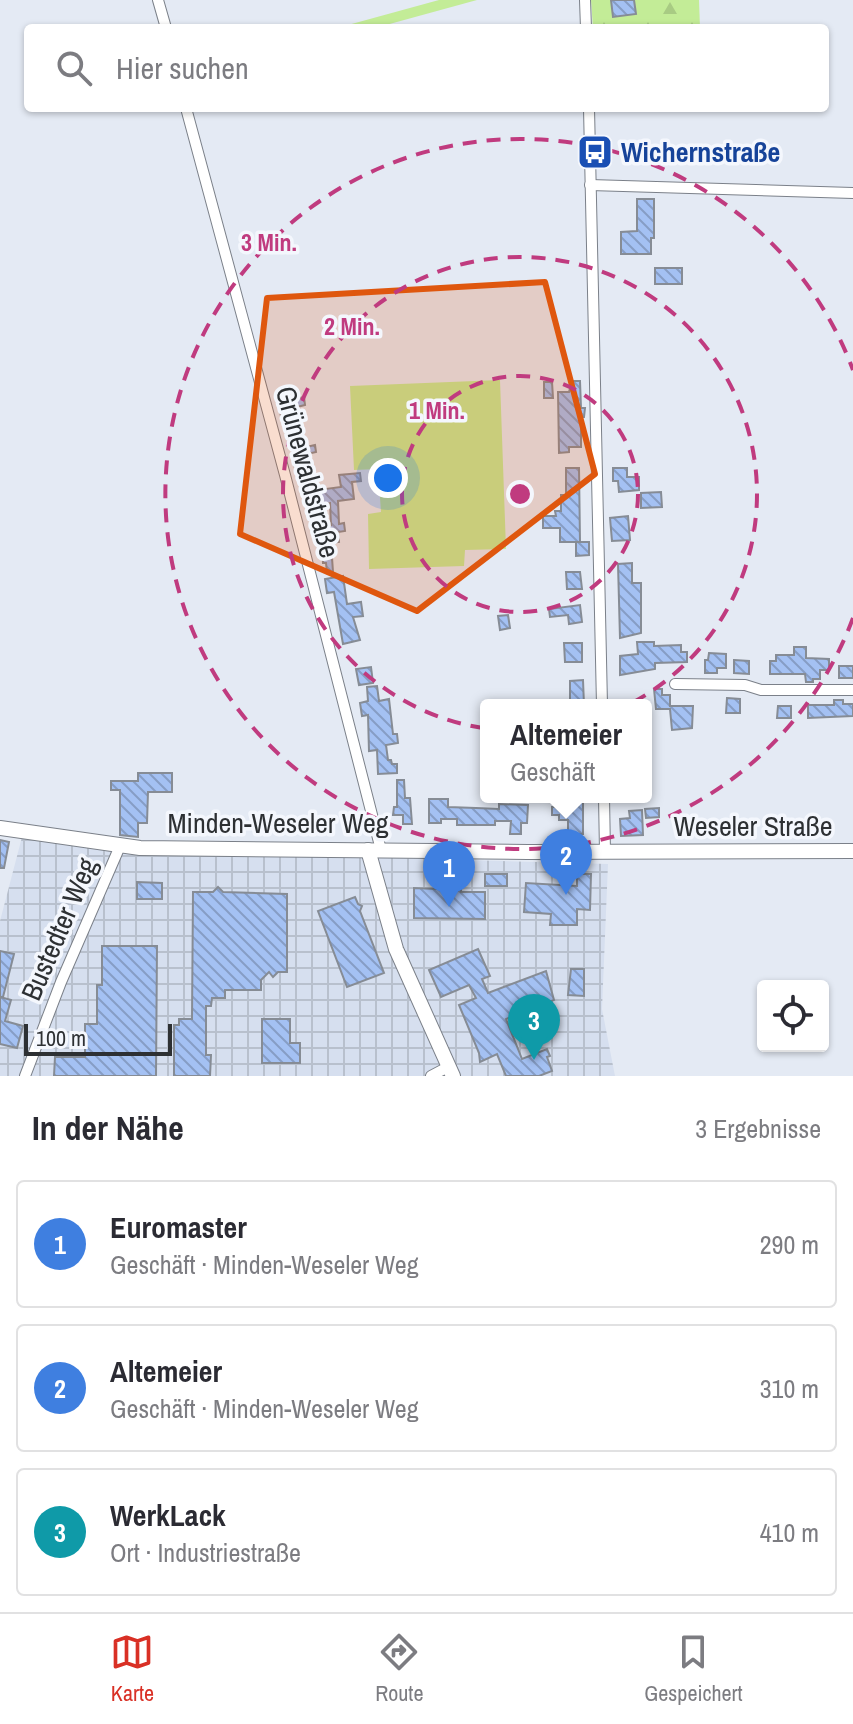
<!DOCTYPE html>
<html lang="de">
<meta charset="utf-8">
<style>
body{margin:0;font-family:"Archivo Narrow",sans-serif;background:#f7f7f7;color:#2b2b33}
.controls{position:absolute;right:24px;bottom:24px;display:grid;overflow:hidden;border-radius:8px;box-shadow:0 2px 6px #0004}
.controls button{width:72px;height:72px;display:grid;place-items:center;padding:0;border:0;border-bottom:2px solid #e1e1e2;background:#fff;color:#2b2b33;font:40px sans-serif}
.scale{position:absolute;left:24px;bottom:20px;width:148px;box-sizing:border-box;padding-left:8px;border:4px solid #2d3033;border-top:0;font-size:22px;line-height:28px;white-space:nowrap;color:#2d3033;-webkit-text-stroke:6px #f4f7fd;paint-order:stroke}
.you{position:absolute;left:388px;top:478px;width:28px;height:28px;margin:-20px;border:6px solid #fff;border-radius:50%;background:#1a73e8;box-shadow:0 0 0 12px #1a73e833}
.badge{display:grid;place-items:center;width:52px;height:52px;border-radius:50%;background:#d93025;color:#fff;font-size:26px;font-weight:700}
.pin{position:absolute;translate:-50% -66px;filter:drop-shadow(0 2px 4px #0008)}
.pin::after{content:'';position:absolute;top:42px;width:28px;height:24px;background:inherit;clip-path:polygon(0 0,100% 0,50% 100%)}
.popup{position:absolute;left:480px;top:699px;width:172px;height:104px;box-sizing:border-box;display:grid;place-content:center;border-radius:8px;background:#fff;filter:drop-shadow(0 2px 6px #0005);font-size:26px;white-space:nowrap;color:#7c7c81}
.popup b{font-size:30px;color:#2b2b33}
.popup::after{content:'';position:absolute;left:50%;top:100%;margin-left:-16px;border:16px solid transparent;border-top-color:#fff}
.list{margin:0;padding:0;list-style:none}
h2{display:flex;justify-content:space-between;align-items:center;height:104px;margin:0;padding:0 32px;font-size:34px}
h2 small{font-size:26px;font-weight:400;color:#7c7c81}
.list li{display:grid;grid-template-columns:52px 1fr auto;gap:24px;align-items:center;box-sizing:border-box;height:128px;margin:0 16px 16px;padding:0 16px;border:2px solid #e1e1e2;border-radius:8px}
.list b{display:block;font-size:30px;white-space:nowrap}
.list p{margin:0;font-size:26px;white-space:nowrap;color:#7c7c81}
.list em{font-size:26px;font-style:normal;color:#7c7c81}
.icon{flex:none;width:44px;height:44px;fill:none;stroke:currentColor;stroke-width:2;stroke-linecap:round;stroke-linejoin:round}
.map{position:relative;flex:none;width:853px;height:1076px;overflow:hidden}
.search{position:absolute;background:#fff;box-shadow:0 2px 6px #0004;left:24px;right:24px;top:24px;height:88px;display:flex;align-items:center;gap:20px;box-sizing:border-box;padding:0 28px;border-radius:8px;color:#7c7c81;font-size:30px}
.sheet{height:536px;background:#fff}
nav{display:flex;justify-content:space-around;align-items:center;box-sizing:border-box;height:112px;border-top:2px solid #e1e1e2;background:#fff;font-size:22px;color:#7c7c81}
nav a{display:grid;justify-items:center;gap:4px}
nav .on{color:#d93025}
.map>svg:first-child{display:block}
</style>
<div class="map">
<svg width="853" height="1076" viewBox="0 0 853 1076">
<defs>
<pattern id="industrial-grid" width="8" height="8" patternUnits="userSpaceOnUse" patternTransform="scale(2)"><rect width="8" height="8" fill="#d6dfef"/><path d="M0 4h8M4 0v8" fill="none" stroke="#b8c0cd"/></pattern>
<pattern id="forest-firs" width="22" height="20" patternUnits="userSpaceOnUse" patternTransform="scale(2)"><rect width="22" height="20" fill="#c3ec97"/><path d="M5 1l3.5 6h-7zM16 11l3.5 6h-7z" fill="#a8cb83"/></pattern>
<pattern id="building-back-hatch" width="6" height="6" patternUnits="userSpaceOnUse" patternTransform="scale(2)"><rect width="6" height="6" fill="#a4c1f3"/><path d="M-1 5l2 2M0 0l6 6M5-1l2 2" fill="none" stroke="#869dc5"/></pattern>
</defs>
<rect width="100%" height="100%" fill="#e4eaf4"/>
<path fill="url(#industrial-grid)" d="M22,837L393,858L608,864L602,1009L615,1076H0V921Z"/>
<g fill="#c3ec97">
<path d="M439,0H477L375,28H337Z"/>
<path d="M500,380L506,549L465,550L464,566L369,569L368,514L381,512L378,469L354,470L350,386Z"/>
</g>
<path fill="url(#forest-firs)" d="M591,0H699L700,28H593Z"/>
<g fill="url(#building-back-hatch)" stroke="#868c95" stroke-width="2">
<path d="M611,0H634L636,14L613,17Z"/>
<path d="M637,199H654V238H651V254H621V232L637,231Z"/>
<rect x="655" y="268" width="27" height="16"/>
<path d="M572,381H580L581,408H585L584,417H581V447H569V452L559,453L558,392H569Z"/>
<path d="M544,382H552L553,398H544Z"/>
<path d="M304,397L305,405L297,407L298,413L281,416L278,403Z"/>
<path d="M315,445L316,452L307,454L308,464L294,466L292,449L306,447V451V447Z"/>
<path d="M566,468H579L580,542H560V528H543V516H556L555,511H561V495H566Z"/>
<path d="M613,468H627V477H639V490L619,492L618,481H613Z"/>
<path d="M360,473L361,481L352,482L354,499L338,501L339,524L344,523L345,531L338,532L339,542L331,543L333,572L327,573L326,563H323L321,526L331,525L330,503L305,506L303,492L341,487L339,475Z"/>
<path d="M661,492L662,507L641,508V493Z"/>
<path d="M628,516L630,540L612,541L610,518Z"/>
<path d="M576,542H589V555L576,556Z"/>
<path d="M632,563V583H641V633L620,638L618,564Z"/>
<path d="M566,572H580L582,589H567Z"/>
<path d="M343,576L347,604L361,602L363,616L353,617L360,640L343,644L334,592L327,593L325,579Z"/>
<path d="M580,605L582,622L569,624L568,615L550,617L549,609Z"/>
<path d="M508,615L510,628L500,630L498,616Z"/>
<path d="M637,642H654V646L681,645V652H687V662L655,663V669L620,675V656L638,654Z"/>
<path d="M564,643H582V662H565Z"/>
<path d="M794,647H806V658L829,659V670H820V679H813V682H806L805,674H770V661H776V655H794Z"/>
<path d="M709,653L726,654V668H717V673H705V660H708Z"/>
<path d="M734,660L749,661V674L734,673Z"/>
<rect x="839" y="666" width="14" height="12"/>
<path d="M371,667L373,683L359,685L356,669Z"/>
<path d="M583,680L584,705H570V681Z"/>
<path d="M377,686L379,701L389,699L393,734H397L398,743L386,745L388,760H391L392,764H397V773L378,774L377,750L369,751L368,715L362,716L360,703L368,701L367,687Z"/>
<path d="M654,689H662V695H670V706H693L692,728L672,730L670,709H656Z"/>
<path d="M727,698L740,699V713H726Z"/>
<path d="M834,700H843V704H853V716L808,718V705H834Z"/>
<path d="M778,706H791V718H777Z"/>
<path d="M138,773H172V792H148L147,823H138V837L120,835V790H111V781H138Z"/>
<path d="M397,780H404L405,798H410L412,824H403V815H393L394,807H397Z"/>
<path d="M429,799H448V807L476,808L499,809V804L528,805L527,823H521V834H510L511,821H495V825H457V819H441V823H429Z"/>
<path d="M559,802H583V834H568V820H559V815H552V807H559Z"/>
<path d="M659,808V817L646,818L645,809Z"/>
<path d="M642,810L643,835L621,836L620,819L630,818L629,811Z"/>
<path d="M0,840L9,842L4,868H0Z"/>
<rect x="485" y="874" width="22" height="12"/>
<path d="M577,874H591L590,910L577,909V925H550L551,914L524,912L526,883L577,886Z"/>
<path d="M436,881L461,882V892H485V919L414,918V888L436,889Z"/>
<path d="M137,882L162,883V899H137Z"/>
<path d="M218,887L223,892L287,894V972H278L273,977L269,972L261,980V990H225V998H212L211,1006H206V1055H211L210,1076H174V1025H179V1019H192L193,892H213Z"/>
<path d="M355,897L358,904L362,906L360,911L384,973L347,987L318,911Z"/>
<path d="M102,946H157L156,1076H54L55,1057H85V1024H97V985H102Z"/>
<path d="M478,949L490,976L482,979L488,993L546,971L554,1000L506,1019L522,1059L547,1049L550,1056L547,1057L552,1071L539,1076H506L497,1054L480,1062L479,1053L459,1005L476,998L469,985L441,997L429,970Z"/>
<path d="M0,951L14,954L3,997H0Z"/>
<path d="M571,969H584V996L568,995Z"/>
<path d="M0,997L11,1000L5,1021L23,1026L17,1048L0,1044Z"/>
<path d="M262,1019H290V1043H300V1063H262Z"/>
</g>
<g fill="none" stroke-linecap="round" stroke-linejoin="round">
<defs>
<g id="street">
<path d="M158,0L166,28"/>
<path d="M585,0L586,28"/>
<path d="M186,108L285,475L381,850"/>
<path d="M589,108L602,705"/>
<path d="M590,185L853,193"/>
<path d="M675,684L745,685L761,690H853"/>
<path d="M604,797L605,852"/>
<path d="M25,1076L61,982L120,846"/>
<path d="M431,1076L448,1067"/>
</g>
<g id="secondary">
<path d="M0,828L140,848L528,852L853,851"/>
<path d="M368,850L396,949L453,1076"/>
</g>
</defs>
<use href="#street" stroke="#7b8089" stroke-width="12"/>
<use href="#secondary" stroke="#7b8089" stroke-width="16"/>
<use href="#street" stroke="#fff" stroke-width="10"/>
<use href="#secondary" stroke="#fff" stroke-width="14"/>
</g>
<path fill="#df570e" fill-opacity="0.2" stroke="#df570e" stroke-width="6" stroke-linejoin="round" d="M545,282L595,474L417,611L240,534L267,298Z"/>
<g fill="none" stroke="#c03b7f" stroke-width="4" stroke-dasharray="14 10">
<circle cx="520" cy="494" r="118"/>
<circle cx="520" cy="494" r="237"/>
<path d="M853 618A355 355 0 1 1 853 370"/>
</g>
<defs>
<symbol id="bus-square" viewBox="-11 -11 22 22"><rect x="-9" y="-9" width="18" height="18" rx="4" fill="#1a4fb4" stroke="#f4f7fd"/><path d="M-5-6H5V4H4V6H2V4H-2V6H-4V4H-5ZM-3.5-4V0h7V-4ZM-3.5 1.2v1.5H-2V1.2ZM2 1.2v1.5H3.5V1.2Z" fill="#fff"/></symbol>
</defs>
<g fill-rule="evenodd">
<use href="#bus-square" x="575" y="132" width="40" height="40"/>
</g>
<g text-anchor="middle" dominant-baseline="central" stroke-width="7" stroke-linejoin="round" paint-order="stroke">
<g font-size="28" font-weight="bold" fill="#164399" stroke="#f4f7fd" text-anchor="start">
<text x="621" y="152">Wichernstraße</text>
</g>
<g font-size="28" fill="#2d3033" stroke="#f4f7fd">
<text transform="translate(308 472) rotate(75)">Grünewaldstraße</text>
<text x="278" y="823">Minden-Weseler Weg</text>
<text x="753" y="826">Weseler Straße</text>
<text transform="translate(59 929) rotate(-67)">Bustedter Weg</text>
</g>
</g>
<circle cx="520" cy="494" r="12" fill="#c03b7f" stroke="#f4f7fd" stroke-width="4"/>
<g font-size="24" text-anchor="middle" font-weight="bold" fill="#c03b7f" stroke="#f4f7fd" stroke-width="7" stroke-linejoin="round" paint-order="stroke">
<text x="269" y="251">3 Min.</text>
<text x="352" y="335">2 Min.</text>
<text x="437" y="419">1 Min.</text>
</g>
</svg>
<div class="controls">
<button><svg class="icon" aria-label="locate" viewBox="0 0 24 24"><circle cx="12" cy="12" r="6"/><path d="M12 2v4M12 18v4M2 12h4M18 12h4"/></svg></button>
</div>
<div class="scale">100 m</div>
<div class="you"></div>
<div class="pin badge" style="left:449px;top:907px;background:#3f7fe0">1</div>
<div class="pin badge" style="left:566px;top:895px;background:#3f7fe0">2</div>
<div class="popup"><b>Altemeier</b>Geschäft</div>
<div class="pin badge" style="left:534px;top:1060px;background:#0f9aa8">3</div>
<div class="search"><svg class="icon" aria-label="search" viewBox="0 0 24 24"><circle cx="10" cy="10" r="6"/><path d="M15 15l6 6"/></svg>Hier suchen</div>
</div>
<section class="sheet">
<h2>In der Nähe<small>3 Ergebnisse</small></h2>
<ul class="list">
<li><span class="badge" style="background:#3f7fe0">1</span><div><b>Euromaster</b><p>Geschäft · Minden-Weseler Weg</p></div><em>290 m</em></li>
<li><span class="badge" style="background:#3f7fe0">2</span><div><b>Altemeier</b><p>Geschäft · Minden-Weseler Weg</p></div><em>310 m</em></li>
<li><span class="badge" style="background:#0f9aa8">3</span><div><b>WerkLack</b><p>Ort · Industriestraße</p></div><em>410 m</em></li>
</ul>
</section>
<nav>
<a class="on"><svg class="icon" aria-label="map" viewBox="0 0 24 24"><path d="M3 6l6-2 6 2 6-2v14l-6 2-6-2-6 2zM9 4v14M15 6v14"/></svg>Karte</a>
<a><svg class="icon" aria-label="directions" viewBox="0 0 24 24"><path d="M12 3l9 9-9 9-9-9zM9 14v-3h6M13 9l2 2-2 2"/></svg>Route</a>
<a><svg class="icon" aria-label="saved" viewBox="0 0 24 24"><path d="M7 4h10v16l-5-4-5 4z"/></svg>Gespeichert</a>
</nav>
